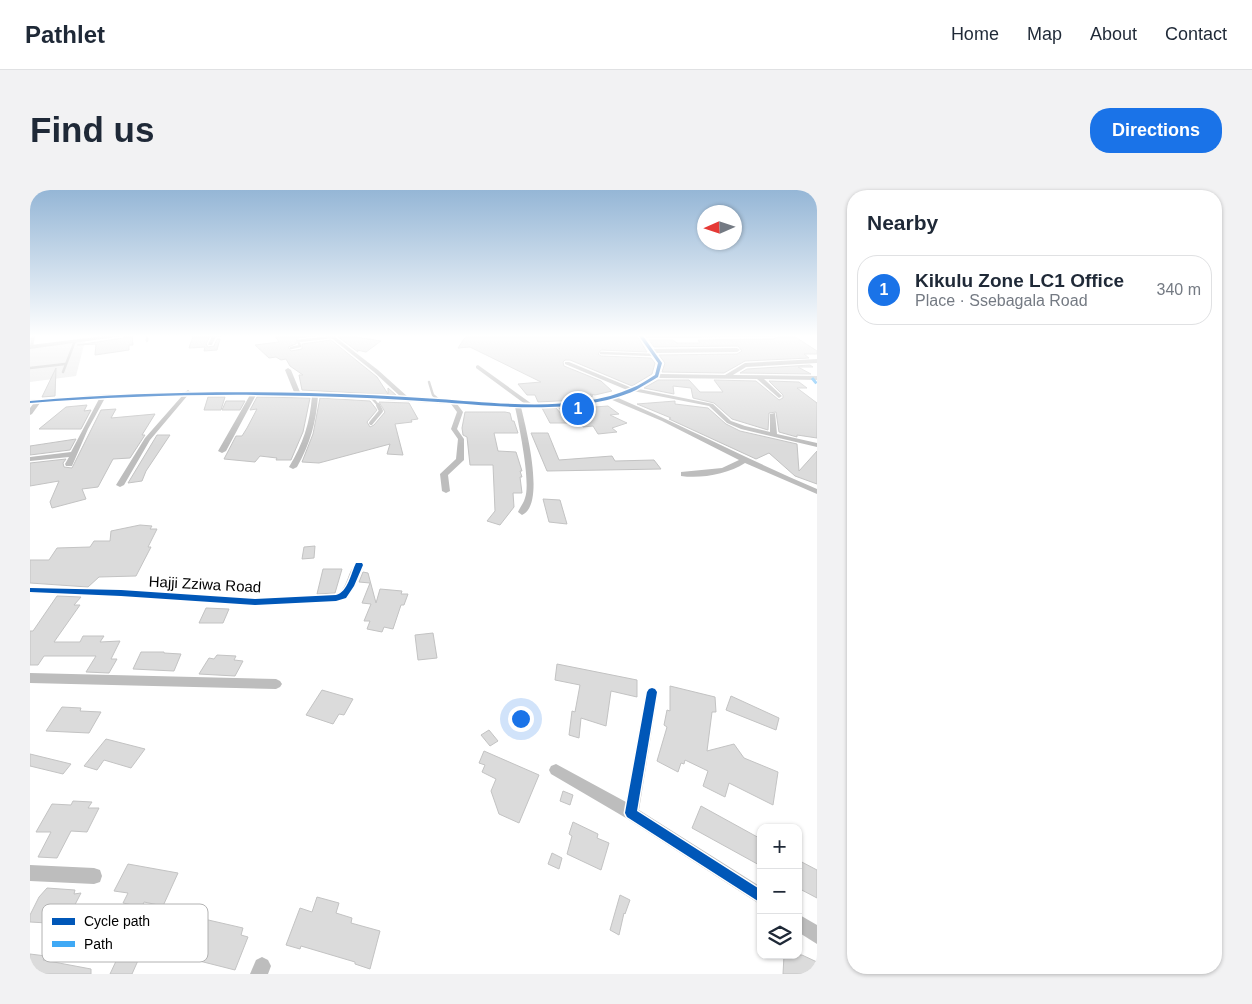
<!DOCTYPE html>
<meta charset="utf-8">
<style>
body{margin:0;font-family:Helvetica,sans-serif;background:#f2f2f3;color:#1f2937}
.controls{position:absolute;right:15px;bottom:15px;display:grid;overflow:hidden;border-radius:10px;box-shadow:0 1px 4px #0004}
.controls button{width:45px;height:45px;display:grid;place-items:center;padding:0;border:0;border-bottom:1px solid #e0e1e3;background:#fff;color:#1f2937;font:25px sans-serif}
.compass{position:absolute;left:667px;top:15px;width:45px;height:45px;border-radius:50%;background:#fff;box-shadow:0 1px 4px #0004;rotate:267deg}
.you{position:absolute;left:490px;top:528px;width:18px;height:18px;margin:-12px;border:4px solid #fff;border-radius:50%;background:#1a73e8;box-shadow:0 0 0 8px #1a73e833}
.badge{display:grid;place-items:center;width:32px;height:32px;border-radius:50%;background:#1a73e8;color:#fff;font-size:16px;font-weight:700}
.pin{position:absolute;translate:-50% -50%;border:2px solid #fff;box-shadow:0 1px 5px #0006}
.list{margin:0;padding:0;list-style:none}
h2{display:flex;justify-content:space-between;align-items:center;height:65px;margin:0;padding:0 20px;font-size:21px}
h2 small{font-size:16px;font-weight:400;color:#747a83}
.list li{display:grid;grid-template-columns:32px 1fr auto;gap:15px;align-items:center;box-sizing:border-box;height:70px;margin:0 10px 10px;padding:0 10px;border:1px solid #e0e1e3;border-radius:20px}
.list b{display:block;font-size:19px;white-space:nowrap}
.list p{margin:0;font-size:16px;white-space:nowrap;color:#747a83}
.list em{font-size:16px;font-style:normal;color:#747a83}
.icon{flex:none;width:28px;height:28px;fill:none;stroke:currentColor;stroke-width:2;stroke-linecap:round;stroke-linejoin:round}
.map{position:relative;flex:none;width:787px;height:784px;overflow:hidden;border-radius:20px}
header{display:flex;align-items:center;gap:30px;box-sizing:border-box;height:70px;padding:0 25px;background:#fff;border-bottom:1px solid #e0e1e3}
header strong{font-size:24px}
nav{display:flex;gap:28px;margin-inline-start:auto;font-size:18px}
.intro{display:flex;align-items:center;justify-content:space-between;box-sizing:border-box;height:120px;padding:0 30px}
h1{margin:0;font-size:35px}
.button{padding:12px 22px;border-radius:20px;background:#1a73e8;color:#fff;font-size:18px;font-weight:700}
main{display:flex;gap:30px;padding:0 30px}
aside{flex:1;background:#fff;border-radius:20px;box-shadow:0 1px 4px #0004}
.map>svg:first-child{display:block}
</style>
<header>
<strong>Pathlet</strong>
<nav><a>Home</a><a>Map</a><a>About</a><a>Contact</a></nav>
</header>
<div class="intro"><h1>Find us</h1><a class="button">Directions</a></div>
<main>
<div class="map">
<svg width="787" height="784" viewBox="0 0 787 784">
<rect width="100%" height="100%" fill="#fff"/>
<path fill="#e8e8e8" d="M55,151L46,186L0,192V158Z"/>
<g fill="#dbdbdb" stroke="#c3c3c3">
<path d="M95,146H102L103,155H99V160L65,165L66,154L47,155L93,148Z"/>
<path d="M163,146H180L176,154L178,157L184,156L187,149H190L187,160L174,161L175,157L159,158Z"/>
<path d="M245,146H286L267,148L266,154L258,157L261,161L272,159V154L301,150L347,187L358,204V198L366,205L272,200L269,185H273L260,176L256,169L251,170L246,167L239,168L225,155L249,152Z"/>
<path d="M307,146H320L351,151L336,162L327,160L328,162Z"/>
<path d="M436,146H607L617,162L571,160L568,164L571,166L621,168L625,173L622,184L602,196L540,170H535L533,172L534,176L571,191L582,201L565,205L560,204L563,206L547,210L508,212L505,205H497L488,194L511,192L440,157L428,158Z"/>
<path d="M764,146L787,161V164H774L779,168L715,171L694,183L632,182L635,173L629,165L707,164L712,161L708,156L624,157L619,150H643L647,153H670L668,150L744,149L747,147Z"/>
<path d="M780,175L783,177H768L781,184L710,183L717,179Z"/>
<path d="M26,178L25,206L12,207Z"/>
<path d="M628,190H659L670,202H693L684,190L726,191L749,210L753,208V205L739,191L769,192L777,198H767L787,213V248L767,245V247L749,242L746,222L739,223L738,240L702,229L684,213L663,208L661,198L643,196L644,204L614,198Z"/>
<path d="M178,207H195L191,220H174Z"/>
<path d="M227,207L280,208L273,242L261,270H246L247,268L230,266L225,272L194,269L206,246H212L217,238L227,219L220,220Z"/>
<path d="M290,208L340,211L347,220L337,232L340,237L344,235L355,222L349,212L379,213L388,229L381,230L382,232L365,234L373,265L357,264L360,254L289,273L272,272L283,244Z"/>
<path d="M196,211H215L210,220H192Z"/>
<path d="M645,211V214L678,218L696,234L710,241L767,254L769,281L787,261V294L765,286L739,263L726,269L639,229L641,228L607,214Z"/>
<path d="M57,215L54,221L61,220L51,239H9L36,217Z"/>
<path d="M578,216L589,224L580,225L597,233L582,238L587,242L568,244L563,236L553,237L538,219Z"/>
<path d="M512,218H526L539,233H520Z"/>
<path d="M86,219L81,228L125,224L112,245H115L100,268L83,269L68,297L52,299L56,309L22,318L20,312L29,291L0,296V273L36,269L33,273L34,277L42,278L71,220Z"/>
<path d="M435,222H475L480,223L482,231H484L488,243H464L468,261L486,262L492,281H490L492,287H490L492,303H483L484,317L470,335L457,331L465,321L463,275H440L437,247L433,245L432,238Z"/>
<path d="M501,243H518L529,270L582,266L585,271L624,270L631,279L517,281Z"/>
<path d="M127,245H140L116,281L112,291L98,293Z"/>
<path d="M46,249L40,260L0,265V256Z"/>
<path d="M513,309L530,310L537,334L519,332Z"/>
<path d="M110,335L122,336L120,339H127L118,357H121L106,386L69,387L58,397L0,393V370H19L27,358L60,357L64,351H80L81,341Z"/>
<path d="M285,356L284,368L272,369L274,357Z"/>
<path d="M293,379H312L305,403L287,404Z"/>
<path d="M333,382L338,383L346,413L350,399L372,401L371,404H378L374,415H371L363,439L354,437L352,442L337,439L340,431H334L341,414L332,413L340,393L329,392Z"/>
<path d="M27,406L51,407L44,415H50L24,452H50L53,446H74L70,452L90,451L81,469H87L79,483L56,482L66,466H14L8,475H0V441H3Z"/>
<path d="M176,418L199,419L193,433H169Z"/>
<path d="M403,443L407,468L388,470L385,445Z"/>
<path d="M111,462H134V463L151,464L144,481L103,479Z"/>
<path d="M187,465L206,466L204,470L213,471L205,486L169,484L179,468L184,469Z"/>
<path d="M527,474L607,490V507L581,501L576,536L551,528L549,548L539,545L542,521L545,522L550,495L525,490Z"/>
<path d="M640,496L685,507L686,522H682L677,561L704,554L714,568L748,582L743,615L699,593L695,607L673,596L678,581L655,570L654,574L651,573L648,582L627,571L637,537L634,535L637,520L640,521Z"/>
<path d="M292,500L323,509L314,525L309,524L303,534L276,525Z"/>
<path d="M701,506L749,528L746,540L696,520Z"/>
<path d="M32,517L51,518L50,521L71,522L59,543L16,541Z"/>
<path d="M459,540L468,551L460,556L451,545Z"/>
<path d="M76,549L115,559L101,578L74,570L67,580L54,576Z"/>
<path d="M454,561L509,585L489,633L469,624L461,601L466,589L452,582L455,575L449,573Z"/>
<path d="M0,564L41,574L33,584L0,576Z"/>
<path d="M533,601L543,605L540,615L530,611Z"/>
<path d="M43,611L62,612L58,618H69L57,642L41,641L27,668L8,667L21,642H6L22,614L41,615Z"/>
<path d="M671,616L731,649V676L662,638Z"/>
<path d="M543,632L568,644L567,648L579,653L571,680L537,664L542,646L539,644Z"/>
<path d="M522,663L532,668L529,679L518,674Z"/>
<path d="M768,670L787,680V708L768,698Z"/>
<path d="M98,674L148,683L133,716L114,712L112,717L93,713L98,703L84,701Z"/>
<path d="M17,698L45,700L44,704L51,703L35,734L0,732V725L9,707Z"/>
<path d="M590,705L600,710L595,724L594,723L589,745L580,740Z"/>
<path d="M287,707L309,713L306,723L322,728L321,733L350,741L340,779L325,774V772L271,756L270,759L256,755L270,718L282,722Z"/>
<path d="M161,726L213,738L211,745L218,747L205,780L114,757L102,784H80L94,754L72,751L83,730L159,741Z"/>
<path d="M0,764L16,766L13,770L61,779V784H0Z"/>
<path d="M754,765H772L787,772V784H753Z"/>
</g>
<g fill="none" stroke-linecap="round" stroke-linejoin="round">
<g stroke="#bdbdbd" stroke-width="2.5">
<path d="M117,146V151"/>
<path d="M184,146H190"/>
<path d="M261,158L270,156L268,151L303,147"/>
<path d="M571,163L626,165"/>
<path d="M0,178L35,174"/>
<path d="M33,182L45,151"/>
<path d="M399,192L403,205L409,210"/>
<path d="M341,207L349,216"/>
</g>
<g stroke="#bdbdbd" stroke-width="4">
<path d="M529,215L545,234"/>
<path d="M341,233L351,221L348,215"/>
</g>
<g fill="#bdbdbd" fill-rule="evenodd">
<path d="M1,146H5L3,157L0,159Z"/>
<path d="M182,146H186L182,155H178Z"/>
<path d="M299,146H304L348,180L378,207L495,214L446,178V176L448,175L502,214L547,212L575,207L597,200L535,174V172H539L602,198L624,185L627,173L609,146H746L744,147L615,148L623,159L707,158L710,160L707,162L625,163L633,173L630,184L695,185L715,173L787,169V173L716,177L703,185L787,186V190L734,189L751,205L752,206L749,208L727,189L628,188L609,199L683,214L701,231L715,236L740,242V224L745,223L747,244L787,253V257L711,239L697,233L679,216L603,201L586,207C654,236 719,270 787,299V304L715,273C698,284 671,289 651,286V282L692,278L709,270L632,231L580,209L547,215L491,217C496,238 516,315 492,325L488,322C490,317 494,313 495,308C501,293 489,235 485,217L427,214L433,222L427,239L434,249V270L418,285L420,301L416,303L412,301L410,284L426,269L428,249L421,239L427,222L421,214L288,206C286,233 280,254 267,277L263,279L259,277C273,254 280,233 282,206L226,205L196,261L192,263L188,261L220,205H158L120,250L94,295L90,297L86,295L115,248L152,206L75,208L58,239L42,276H36L35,274L39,267L0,271V267L41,262L69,209L10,213L2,224L0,225V218L3,214H0V210L66,205L155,202L158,200L161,202H264L255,180L258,178L261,180L270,202L371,207L344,182Z"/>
<path d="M329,372L334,375L325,396L317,408L306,411L225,415L91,406L0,403V397L91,400L225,409L306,405C319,399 317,377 329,372Z"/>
<path d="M0,483L246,489L250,491L252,494L250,497L246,499L0,493Z"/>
<path d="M622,497L626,499L628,502L609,620L731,697V715L596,628L521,584L519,580L521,576L526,574L596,612L616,502L618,499Z"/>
<path d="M0,675L64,678L70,680L72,686L70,692L64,694L0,691Z"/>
<path d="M768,724L787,735V754L768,742Z"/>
<path d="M232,767L238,770L241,776L238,784H220L226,770Z"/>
</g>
<path fill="#bfbfbf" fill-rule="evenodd" d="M75,146H93L0,159V155Z"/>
<path stroke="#3fa9f5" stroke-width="3" stroke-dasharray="7 3" stroke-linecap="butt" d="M782,188L787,194"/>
<defs>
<g id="cycleway">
<path d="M609,146H613L632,173L628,187C621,191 613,196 606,200C551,226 467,216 408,212C365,209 322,207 279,206C186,203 93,206 0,213V211C93,203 186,201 279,203C322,204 365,206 408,209C466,213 548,223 602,198C610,195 617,190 625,185L628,173Z"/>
<path d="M326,373H332L333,375L324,396L316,408L306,411L225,415L91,406L0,402V398L91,400L225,409L306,405C318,402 321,383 326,373Z"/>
<path d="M622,498L625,499L627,502L607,621L731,700V713L597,627L595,623L617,502L619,499Z"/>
</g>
</defs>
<use href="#cycleway" stroke="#fff" stroke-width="3"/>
<use href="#cycleway" fill="#0057b8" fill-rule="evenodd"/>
</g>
<linearGradient id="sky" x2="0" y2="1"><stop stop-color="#95b6d6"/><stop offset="0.57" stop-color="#fff"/><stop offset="1" stop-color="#fff" stop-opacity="0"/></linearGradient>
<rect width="787" height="256" fill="url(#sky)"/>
<g text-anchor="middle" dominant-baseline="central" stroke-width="4" stroke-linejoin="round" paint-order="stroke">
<g font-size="15" fill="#000" stroke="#fff">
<text transform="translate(175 394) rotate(3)">Hajji Zziwa Road</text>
</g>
</g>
<rect x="12" y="714" width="166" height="58" rx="8" fill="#fff" stroke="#b2b2b2" stroke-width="1"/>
<rect x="22" y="728" width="23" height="7" fill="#0057b8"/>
<rect x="22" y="751" width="23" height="6" fill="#3fa9f5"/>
<g font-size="14" fill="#000">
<text x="54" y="736">Cycle path</text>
<text x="54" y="759">Path</text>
</g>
</svg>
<div class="controls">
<button>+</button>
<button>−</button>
<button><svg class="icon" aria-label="layers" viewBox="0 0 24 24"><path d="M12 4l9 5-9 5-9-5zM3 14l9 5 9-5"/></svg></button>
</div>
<svg class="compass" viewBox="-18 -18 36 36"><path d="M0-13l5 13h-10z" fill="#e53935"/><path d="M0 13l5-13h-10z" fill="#747a83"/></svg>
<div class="you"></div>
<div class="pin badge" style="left:548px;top:219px">1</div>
</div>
<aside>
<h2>Nearby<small></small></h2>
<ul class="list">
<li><span class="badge">1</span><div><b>Kikulu Zone LC1 Office</b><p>Place · Ssebagala Road</p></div><em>340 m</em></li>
</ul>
</aside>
</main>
